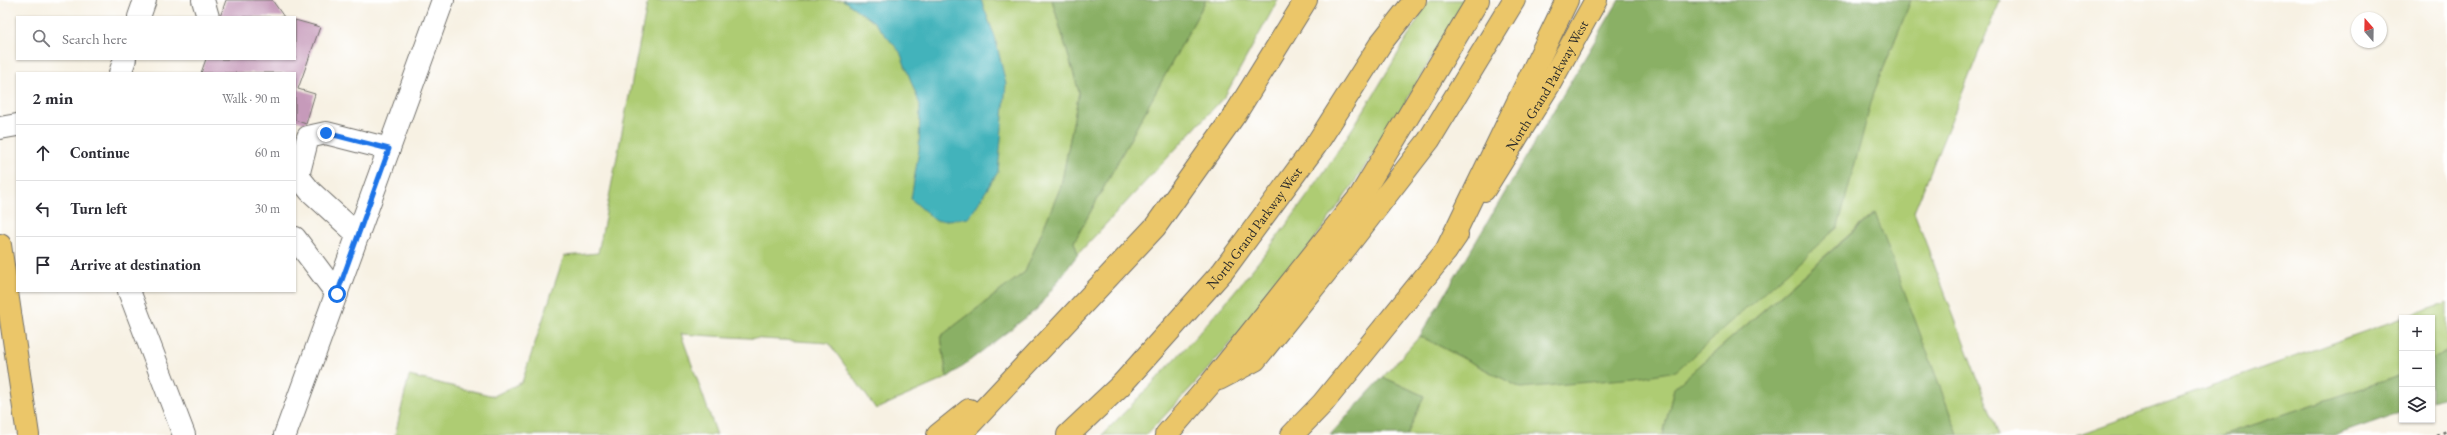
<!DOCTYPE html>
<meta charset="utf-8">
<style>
body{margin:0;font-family:"EB Garamond",serif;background:#f7f7f7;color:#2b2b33}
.controls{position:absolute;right:12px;bottom:12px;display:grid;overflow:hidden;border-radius:0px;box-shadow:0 1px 3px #0004}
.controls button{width:36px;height:36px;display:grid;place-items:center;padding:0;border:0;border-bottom:1px solid #e1e1e2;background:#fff;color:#2b2b33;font:20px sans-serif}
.compass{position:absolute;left:2351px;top:12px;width:36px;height:36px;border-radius:50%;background:#fff;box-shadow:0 1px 3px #0004;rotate:340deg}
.stop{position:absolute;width:12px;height:12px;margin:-9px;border:3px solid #1a73e8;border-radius:50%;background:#fff}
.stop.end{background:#1a73e8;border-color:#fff;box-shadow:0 1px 4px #0008}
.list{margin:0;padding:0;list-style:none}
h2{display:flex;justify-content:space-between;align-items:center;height:52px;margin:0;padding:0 16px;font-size:17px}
h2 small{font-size:13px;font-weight:400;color:#7c7c81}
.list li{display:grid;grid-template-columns:26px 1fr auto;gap:12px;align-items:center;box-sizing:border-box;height:56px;padding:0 16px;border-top:1px solid #e1e1e2}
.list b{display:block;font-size:15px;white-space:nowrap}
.list em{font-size:13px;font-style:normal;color:#7c7c81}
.icon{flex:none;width:22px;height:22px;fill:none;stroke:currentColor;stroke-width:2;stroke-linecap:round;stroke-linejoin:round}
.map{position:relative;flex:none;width:2447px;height:435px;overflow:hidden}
.search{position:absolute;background:#fff;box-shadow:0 1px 3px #0004;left:16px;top:16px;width:280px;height:44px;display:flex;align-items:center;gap:10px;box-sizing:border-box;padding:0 14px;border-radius:0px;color:#7c7c81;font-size:15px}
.panel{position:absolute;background:#fff;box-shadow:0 1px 3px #0004;left:16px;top:72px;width:280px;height:220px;border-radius:0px}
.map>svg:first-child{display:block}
</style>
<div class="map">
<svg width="2447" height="435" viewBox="0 0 2447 435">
<rect width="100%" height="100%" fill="#fff"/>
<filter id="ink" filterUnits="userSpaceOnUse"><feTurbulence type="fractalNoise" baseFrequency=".025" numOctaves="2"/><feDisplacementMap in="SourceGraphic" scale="8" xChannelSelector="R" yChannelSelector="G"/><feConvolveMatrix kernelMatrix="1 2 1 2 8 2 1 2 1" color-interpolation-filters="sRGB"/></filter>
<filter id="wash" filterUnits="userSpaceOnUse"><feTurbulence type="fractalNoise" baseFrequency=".012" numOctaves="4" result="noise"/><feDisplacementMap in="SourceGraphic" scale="16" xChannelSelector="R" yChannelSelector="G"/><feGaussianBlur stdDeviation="0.9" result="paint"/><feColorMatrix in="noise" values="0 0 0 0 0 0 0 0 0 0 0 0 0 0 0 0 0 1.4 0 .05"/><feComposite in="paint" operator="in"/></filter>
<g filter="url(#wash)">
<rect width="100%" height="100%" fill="#f7f1e3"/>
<g fill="#aecc73" stroke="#6c7c4f">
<path d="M648,0H1052L1079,92L1061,186L1025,272L941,336L947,378L876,409L829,343L681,334L717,435H395L409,376L494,396L522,382L564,256L598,253Z"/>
<path d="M1206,0H1278L1225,96L1078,254L1074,242Z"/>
<path d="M1429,0H1464C1427,67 1389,133 1345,196C1287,282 1218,361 1146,435H1102C1168,369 1232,300 1287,224C1340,153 1385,77 1429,0Z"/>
<path d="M1911,0H2000L1914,212L1999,435H1958L1874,213L1674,388L1663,435H1407L1424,396L1383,377L1420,336L1521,388L1874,92Z"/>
<path d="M2447,302V351L2432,359V318H2402Z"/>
<path d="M2402,318V375L2222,435H2077Z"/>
</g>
<g fill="#8ab065" stroke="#5a6e48">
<path d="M1052,0H1206L1074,242L1078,254L1037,309L947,378L941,336L1025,272L1061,186L1079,92Z"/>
<path d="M1619,0H1911L1874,92L1838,227L1676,371L1635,378L1521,388L1420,336Z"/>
<path d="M1875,213L1958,435H1663L1674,388Z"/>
<path d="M2447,351V396L2432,401V359Z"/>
<path d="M2402,375V412L2336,435H2222Z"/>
<path d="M1383,377L1424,396L1407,435H1330Z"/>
</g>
<path fill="#43b3bb" stroke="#376f73" d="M843,0H981L995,37L1006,84L998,172L969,218L936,221L911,199L919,150L920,105L900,52L874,22Z"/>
<g id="blocks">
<g fill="#c69aba">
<path d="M226,0H272L284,17H220Z"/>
<path d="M295,20L320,27L298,89L315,94L306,124L295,120V73H201L206,59H295Z"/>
</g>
</g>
</g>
<g filter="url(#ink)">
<use href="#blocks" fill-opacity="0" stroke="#72706b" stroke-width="1"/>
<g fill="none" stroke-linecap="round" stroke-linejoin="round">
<defs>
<g id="minor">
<path d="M203,0L208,17"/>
<path d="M139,17L145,0"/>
<path d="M120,73L125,59"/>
<path d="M0,128L17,125"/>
<path d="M358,235L310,191L298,176L308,137L326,133L389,149"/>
<path d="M295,238L337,294"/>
<path d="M129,291L184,435"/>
<path d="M285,435L443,0"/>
</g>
<g id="major">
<path id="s1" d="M1484,190L1549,85L1596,0"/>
<path d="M0,245L28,435"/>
<path d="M938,435L969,410"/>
<path d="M960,435L1155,227L1236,113L1306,0"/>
<path d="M1292,435L1323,403L1446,251L1457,235"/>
</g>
<g id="highway">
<path d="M1446,251L1567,0"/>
<path d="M1219,379L1255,360L1347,246L1429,140L1514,0"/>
<path id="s2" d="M1068,435L1122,384L1223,271L1316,145L1381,43L1415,0"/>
<path d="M1166,435L1211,383L1361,195L1478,0"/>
</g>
</defs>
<use href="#minor" stroke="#72706b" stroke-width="24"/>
<use href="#major" stroke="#72706b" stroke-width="24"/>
<use href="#highway" stroke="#72706b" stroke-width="24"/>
<path stroke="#72706b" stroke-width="2.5" stroke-dasharray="3 3" stroke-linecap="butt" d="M2437,435L2447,431"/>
<use href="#minor" stroke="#fff" stroke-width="22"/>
<use href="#major" stroke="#ebc669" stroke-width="22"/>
<use href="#highway" stroke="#ebc669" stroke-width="22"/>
</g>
</g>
<g fill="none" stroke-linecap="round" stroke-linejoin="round" filter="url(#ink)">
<path stroke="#1a73e8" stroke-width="5" d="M326,133L389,149L337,294"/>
</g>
<g text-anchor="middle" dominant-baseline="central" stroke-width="3" stroke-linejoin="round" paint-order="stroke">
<g font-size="14" fill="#2b2b2b" stroke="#fff">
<text stroke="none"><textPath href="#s1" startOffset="122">North Grand Parkway West</textPath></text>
<text stroke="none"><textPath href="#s2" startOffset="279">North Grand Parkway West</textPath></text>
</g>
</g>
</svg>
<div class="controls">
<button>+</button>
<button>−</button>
<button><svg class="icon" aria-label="layers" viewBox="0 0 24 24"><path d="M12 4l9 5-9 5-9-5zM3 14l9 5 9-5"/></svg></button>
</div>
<svg class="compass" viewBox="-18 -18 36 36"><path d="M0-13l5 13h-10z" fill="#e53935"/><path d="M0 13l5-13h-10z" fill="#7c7c81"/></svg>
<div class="stop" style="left:337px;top:294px"></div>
<div class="stop end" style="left:326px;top:133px"></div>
<div class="search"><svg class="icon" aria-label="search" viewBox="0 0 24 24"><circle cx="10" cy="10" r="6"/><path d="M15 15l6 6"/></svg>Search here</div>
<section class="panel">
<h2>2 min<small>Walk · 90 m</small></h2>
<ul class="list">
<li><svg class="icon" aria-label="ahead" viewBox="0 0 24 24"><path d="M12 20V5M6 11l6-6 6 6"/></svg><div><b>Continue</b></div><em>60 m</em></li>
<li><svg class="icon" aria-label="left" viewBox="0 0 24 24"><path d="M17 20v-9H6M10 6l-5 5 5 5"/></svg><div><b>Turn left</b></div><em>30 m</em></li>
<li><svg class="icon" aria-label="arrive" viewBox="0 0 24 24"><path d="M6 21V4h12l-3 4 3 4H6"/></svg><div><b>Arrive at destination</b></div></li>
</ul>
</section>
</div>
